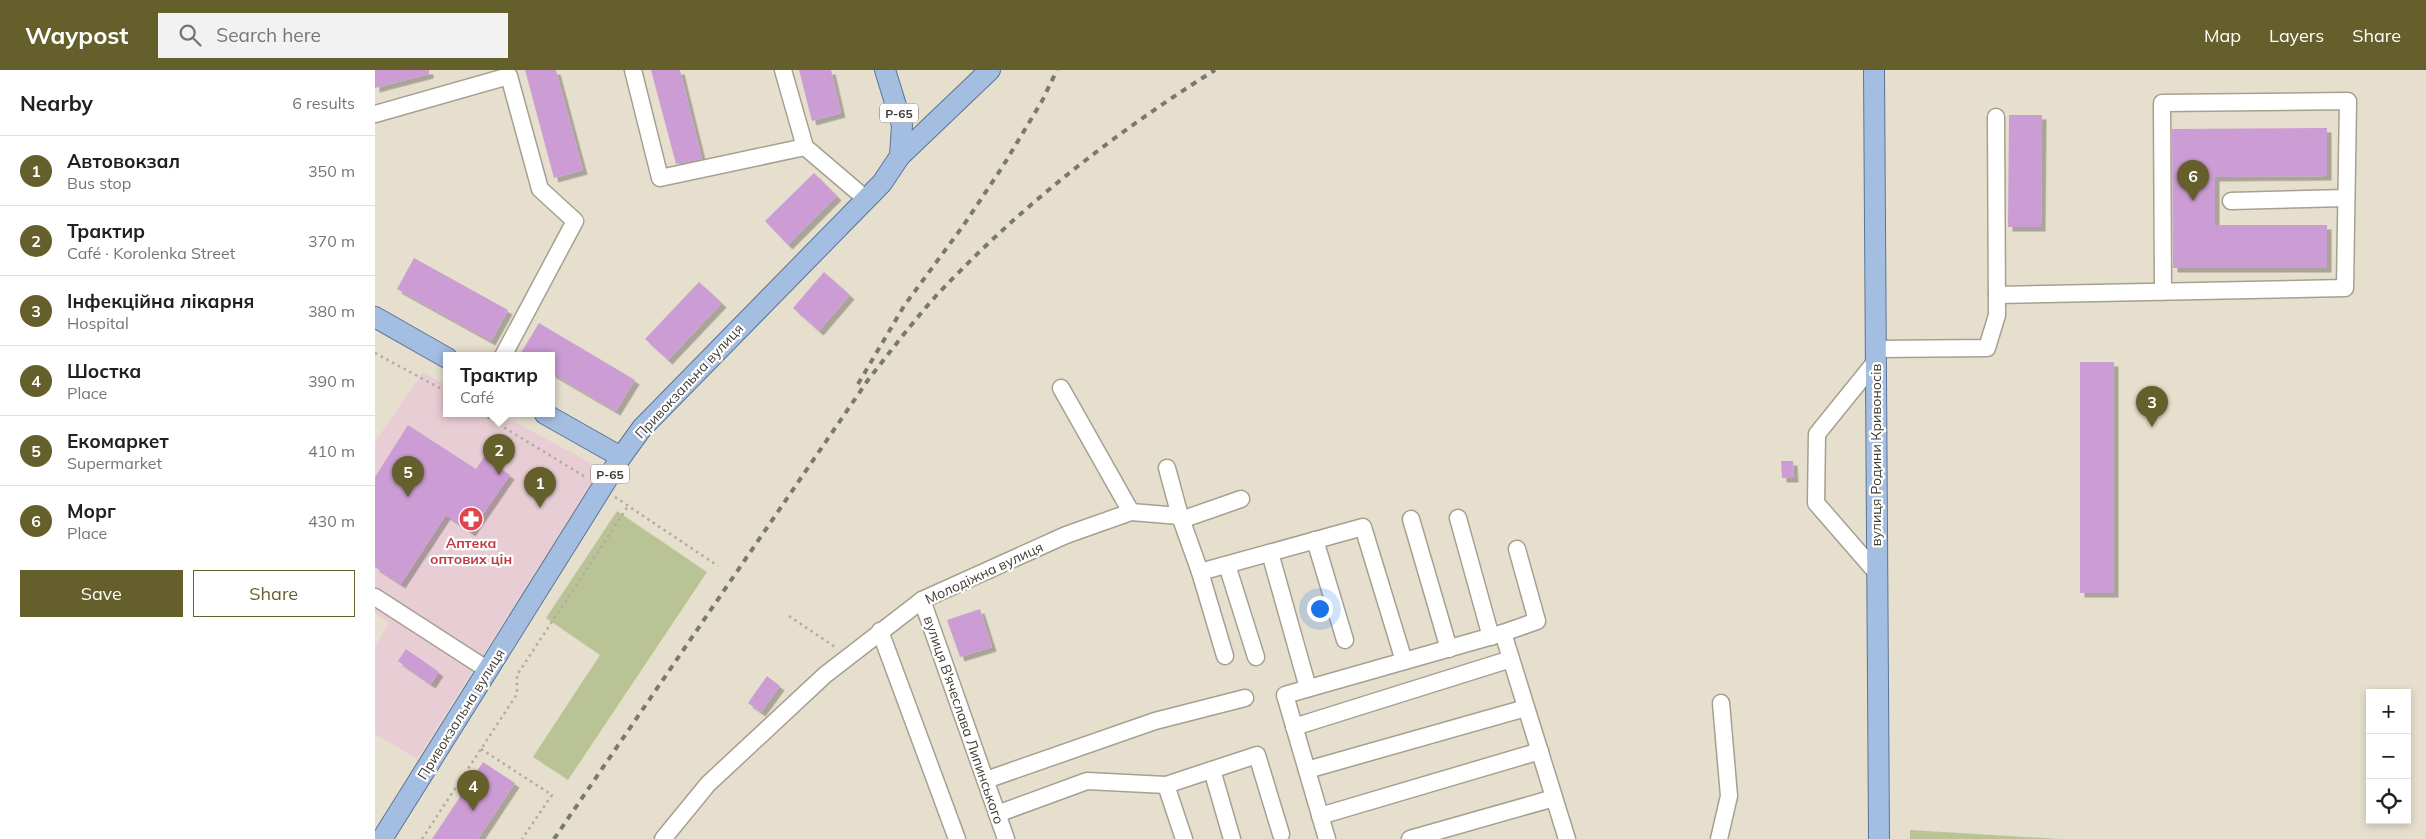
<!DOCTYPE html>
<meta charset="utf-8">
<style>
body{margin:0;font-family:Mulish,sans-serif;background:#f2f2f2;color:#202124}
.controls{position:absolute;right:15px;bottom:15px;display:grid;overflow:hidden;border-radius:0px;box-shadow:0 2px 8px #0003}
.controls button{width:45px;height:45px;display:grid;place-items:center;padding:0;border:0;border-bottom:1px solid #e0e0e0;background:#fff;color:#202124;font:25px sans-serif}
.you{position:absolute;left:944px;top:538px;width:18px;height:18px;margin:-12px;border:4px solid #fff;border-radius:50%;background:#1a73e8;box-shadow:0 0 0 8px #1a73e833}
.badge{display:grid;place-items:center;width:32px;height:32px;border-radius:50%;background:#655f2c;color:#fff;font-size:16px;font-weight:700}
.pin{position:absolute;translate:-50% -41px;filter:drop-shadow(0 1px 2px #0008)}
.pin::after{content:'';position:absolute;top:26px;width:18px;height:15px;background:inherit;clip-path:polygon(0 0,100% 0,50% 100%)}
.popup{position:absolute;left:68px;top:282px;width:112px;height:65px;box-sizing:border-box;display:grid;place-content:center;border-radius:0px;background:#fff;filter:drop-shadow(0 1px 4px #0005);font-size:16px;white-space:nowrap;color:#757577}
.popup b{font-size:19px;color:#202124}
.popup::after{content:'';position:absolute;left:50%;top:100%;margin-left:-10px;border:10px solid transparent;border-top-color:#fff}
.list{margin:0;padding:0;list-style:none}
h2{display:flex;justify-content:space-between;align-items:center;height:65px;margin:0;padding:0 20px;font-size:21px}
h2 small{font-size:16px;font-weight:400;color:#757577}
.list li{display:grid;grid-template-columns:32px 1fr auto;gap:15px;align-items:center;box-sizing:border-box;height:70px;padding:0 20px;border-top:1px solid #e0e0e0}
.list b{display:block;font-size:19px;white-space:nowrap}
.list p{margin:0;font-size:16px;white-space:nowrap;color:#757577}
.list em{font-size:16px;font-style:normal;color:#757577}
.actions{display:flex;gap:10px;padding:15px 20px}
.actions a{flex:1;padding:11px 0;border:1px solid #655f2c;border-radius:0px;text-align:center;font-size:18px;color:#655f2c}
.actions .main{background:#655f2c;color:#fff}
.icon{flex:none;width:28px;height:28px;fill:none;stroke:currentColor;stroke-width:2;stroke-linecap:round;stroke-linejoin:round}
.map{position:relative;flex:none;width:2051px;height:769px;overflow:hidden}
header{display:flex;align-items:center;gap:30px;box-sizing:border-box;height:70px;padding:0 25px;background:#655f2c;color:#fff}
header strong{font-size:24px}
nav{display:flex;gap:28px;margin-inline-start:auto;font-size:18px}
.search{width:350px;height:45px;background:#f2f2f2;display:flex;align-items:center;gap:12px;box-sizing:border-box;padding:0 18px;border-radius:0px;color:#757577;font-size:19px}
main{display:flex}
aside{flex:1;background:#fff}
.map>svg:first-child{display:block}
</style>
<header>
<strong>Waypost</strong>
<div class="search"><svg class="icon" aria-label="search" viewBox="0 0 24 24"><circle cx="10" cy="10" r="6"/><path d="M15 15l6 6"/></svg>Search here</div>
<nav><a>Map</a><a>Layers</a><a>Share</a></nav>
</header>
<main>
<aside>
<h2>Nearby<small>6 results</small></h2>
<ul class="list">
<li><span class="badge">1</span><div><b>Автовокзал</b><p>Bus stop</p></div><em>350 m</em></li>
<li><span class="badge">2</span><div><b>Трактир</b><p>Café · Korolenka Street</p></div><em>370 m</em></li>
<li><span class="badge">3</span><div><b>Інфекційна лікарня</b><p>Hospital</p></div><em>380 m</em></li>
<li><span class="badge">4</span><div><b>Шостка</b><p>Place</p></div><em>390 m</em></li>
<li><span class="badge">5</span><div><b>Екомаркет</b><p>Supermarket</p></div><em>410 m</em></li>
<li><span class="badge">6</span><div><b>Морг</b><p>Place</p></div><em>430 m</em></li>
</ul>
<div class="actions"><a class="main">Save</a><a>Share</a></div>
</aside>
<div class="map">
<svg width="2051" height="769" viewBox="0 0 2051 769">
<defs>
<filter id="shadow"><feDropShadow dx="4.5" dy="4.5" stdDeviation="0" flood-color="#0004"/></filter>
</defs>
<rect width="100%" height="100%" fill="#e6dfce"/>
<path fill="#e8ced4" d="M48,302L71,315L72,344H125L216,393L220,408L42,689L0,664V576L14,553L0,543V372Z"/>
<g fill="#bac396">
<path d="M242,441L332,502L193,710L158,687L225,585L171,548Z"/>
<path d="M1535,760L1684,769H1535Z"/>
</g>
<g fill="#cc9dd4" filter="url(#shadow)">
<path d="M0,0H54V4L0,18Z"/>
<path d="M150,0H181L208,100L179,108Z"/>
<path d="M276,0H305L327,89L301,94Z"/>
<path d="M424,0H456L466,43L437,51Z"/>
<path d="M1634,45H1667L1666,157H1633Z"/>
<path d="M1952,58V106L1840,107V155H1952V198H1798L1797,59Z"/>
<path d="M439,103L462,126L413,175L390,151Z"/>
<path d="M39,188L133,240L116,271L22,219Z"/>
<path d="M449,202L475,225L444,261L418,238Z"/>
<path d="M324,212L347,233L293,290L270,269Z"/>
<path d="M164,253L260,310L241,341L176,303V286H144Z"/>
<rect x="1705" y="292" width="34" height="231"/>
<path d="M33,355L101,399L109,387L135,405L96,462L71,445L26,514L0,497V407Z"/>
<path d="M1406,391H1418L1419,408H1407Z"/>
<path d="M605,539L617,577L585,587L572,550Z"/>
<path d="M31,579L64,602L56,614L23,591Z"/>
<path d="M392,606L405,616L386,642L373,633Z"/>
<path d="M108,692L140,713L103,769H57Z"/>
</g>
<g fill="none" stroke-linecap="round" stroke-linejoin="round">
<defs>
<g id="minor">
<path d="M258,0L285,108L430,77"/>
<path d="M408,0L430,77L491,129"/>
<path d="M0,44L134,6L165,119L200,151L128,286"/>
<path d="M1856,131L1971,128"/>
<path d="M1622,225L1970,218L1973,31L1787,33L1788,222"/>
<path d="M1501,279L1612,278L1622,245L1621,47"/>
<path d="M1501,291L1442,364L1441,433L1501,502"/>
<path d="M792,398L805,446L825,502L988,457L1029,591"/>
<path d="M756,442L805,446"/>
<path d="M1083,448L1116,567"/>
<path d="M1036,449L1074,579"/>
<path d="M806,450L866,429"/>
<path d="M940,470L970,570"/>
<path d="M895,483L933,618"/>
<path d="M852,495L881,587"/>
<path d="M825,502L850,586"/>
<path d="M0,527L113,600"/>
<path d="M547,530L631,769"/>
<path d="M505,561L582,769"/>
<path d="M1128,563L1192,769"/>
<path d="M919,657L1136,589"/>
<path d="M837,700L857,769"/>
<path d="M932,700L1151,638"/>
<path d="M611,710L780,651L870,628"/>
<path d="M791,715L809,769"/>
<path d="M622,744L712,711L791,715L882,685L906,764"/>
<path d="M945,746L1165,681"/>
<path d="M288,769L333,714L450,605L547,530L691,465L756,442L686,318"/>
<path d="M952,769L910,625L1128,563L1162,551L1142,479"/>
<path d="M1035,769L1179,728"/>
<path d="M1344,769L1354,726L1346,633"/>
</g>
<g id="major">
<path d="M510,0L527,55L525,86"/>
<path d="M1499,0L1504,769"/>
<path d="M0,247L72,288"/>
<path d="M170,344L246,387"/>
<path d="M7,769L246,387L267,358L507,113L525,86L615,0"/>
</g>
</defs>
<use href="#minor" stroke="#a7a090" stroke-width="19"/>
<use href="#major" stroke="#5a7498" stroke-width="22"/>
<g stroke="#b2ac9e" stroke-width="2.5" stroke-dasharray="2.5 4" stroke-linecap="butt">
<path d="M0,283L72,322"/>
<path d="M107,344L212,408"/>
<path d="M240,427L343,496"/>
<path d="M414,546L460,577"/>
<path d="M106,679L177,725L147,769"/>
<path d="M47,769L142,624V605L253,436"/>
</g>
<use href="#minor" stroke="#fff" stroke-width="16"/>
<use href="#major" stroke="#a4bee2" stroke-width="20"/>
<g stroke="#7c786d" stroke-width="4" stroke-dasharray="6 6" stroke-linecap="butt">
<path d="M483,314L529,236L588,156L628,96L667,31L682,0"/>
<path d="M179,769L493,310C515,282 536,254 560,227C642,139 738,64 840,0"/>
</g>
</g>
<defs>
<symbol id="pharmacy-disc" viewBox="-11 -11 22 22"><circle r="9.5" fill="#e0444e" stroke="#fff"/><path d="M-2-6h4v4h4v4h-4v4h-4v-4h-4v-4h4Z" fill="#fff"/></symbol>
</defs>
<g fill-rule="evenodd">
<use href="#pharmacy-disc" x="82" y="435" width="28" height="28"/>
</g>
<g text-anchor="middle" dominant-baseline="central" stroke-width="4.5" stroke-linejoin="round" paint-order="stroke">
<g fill="#fff" stroke="#797672" stroke-width="1">
<rect x="505" y="33.5" width="38" height="19" rx="4"/>
<rect x="216" y="394.5" width="38" height="19" rx="4"/>
</g>
<g font-size="12" font-weight="bold" fill="#3f3c35">
<text x="524" y="43">Р-65</text>
<text x="235" y="404">Р-65</text>
</g>
<g font-size="14" fill="#3f3c35" stroke="#fff">
<text transform="translate(314 311) rotate(-47)">Привокзальна вулиця</text>
<text transform="translate(1501 385) rotate(-90)">вулиця Родини Кривоносів</text>
<text transform="translate(609 503) rotate(-25)">Молодіжна вулиця</text>
<text transform="translate(86 644) rotate(-58)">Привокзальна вулиця</text>
<text transform="translate(589 650) rotate(71)">вулиця В'ячеслава Липинського</text>
</g>
<g font-size="14" font-weight="bold" fill="#be3a42" stroke="#fff">
<text x="96" y="473">Аптека<tspan x="96" dy="16">оптових цін</tspan></text>
</g>
</g>
</svg>
<div class="controls">
<button>+</button>
<button>−</button>
<button><svg class="icon" aria-label="locate" viewBox="0 0 24 24"><circle cx="12" cy="12" r="6"/><path d="M12 2v4M12 18v4M2 12h4M18 12h4"/></svg></button>
</div>
<div class="you"></div>
<div class="pin badge" style="left:165px;top:438px">1</div>
<div class="pin badge" style="left:124px;top:405px">2</div>
<div class="popup"><b>Трактир</b>Café</div>
<div class="pin badge" style="left:1777px;top:357px">3</div>
<div class="pin badge" style="left:98px;top:741px">4</div>
<div class="pin badge" style="left:33px;top:427px">5</div>
<div class="pin badge" style="left:1818px;top:131px">6</div>
</div>
</main>
